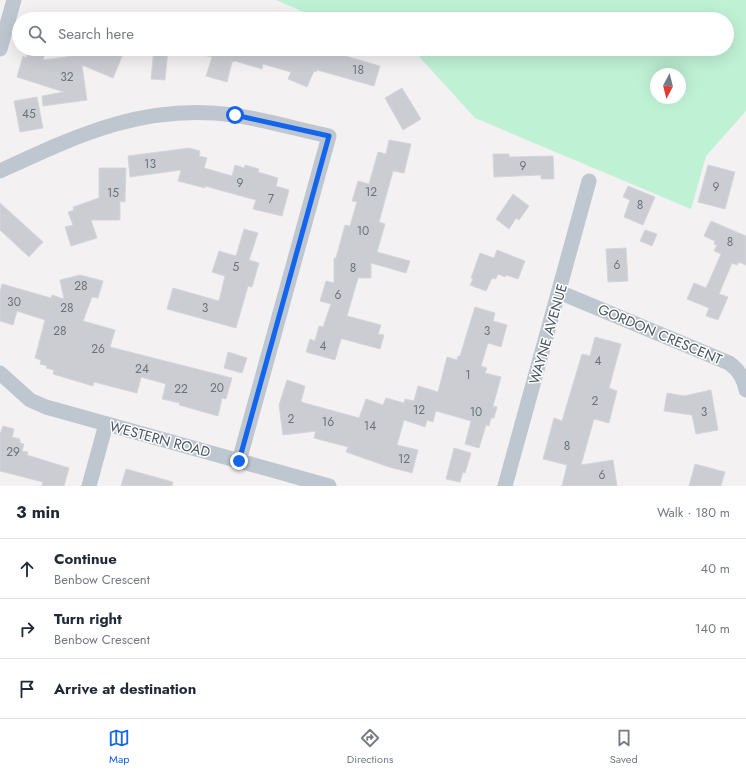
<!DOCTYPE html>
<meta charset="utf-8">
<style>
body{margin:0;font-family:Jost,sans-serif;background:#f6f6f7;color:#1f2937}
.compass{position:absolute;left:650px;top:68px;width:36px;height:36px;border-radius:50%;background:#fff;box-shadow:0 4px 16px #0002;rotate:187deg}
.stop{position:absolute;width:12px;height:12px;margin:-9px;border:3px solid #1265ec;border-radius:50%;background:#fff}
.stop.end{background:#1265ec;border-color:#fff;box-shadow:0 1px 4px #0008}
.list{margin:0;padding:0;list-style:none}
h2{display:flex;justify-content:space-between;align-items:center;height:52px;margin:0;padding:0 16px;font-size:17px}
h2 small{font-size:13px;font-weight:400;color:#747a83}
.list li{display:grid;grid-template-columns:26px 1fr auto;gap:12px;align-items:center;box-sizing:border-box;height:60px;padding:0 16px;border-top:1px solid #e0e1e3}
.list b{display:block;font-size:15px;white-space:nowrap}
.list p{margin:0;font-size:13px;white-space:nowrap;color:#747a83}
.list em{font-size:13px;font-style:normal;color:#747a83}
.icon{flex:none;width:22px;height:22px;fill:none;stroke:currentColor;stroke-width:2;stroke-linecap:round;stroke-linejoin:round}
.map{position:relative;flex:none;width:746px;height:486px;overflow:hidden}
.search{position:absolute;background:#fff;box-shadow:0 4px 16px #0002;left:12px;right:12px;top:12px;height:44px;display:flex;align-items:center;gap:10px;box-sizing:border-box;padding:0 14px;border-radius:22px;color:#747a83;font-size:15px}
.sheet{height:232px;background:#fff}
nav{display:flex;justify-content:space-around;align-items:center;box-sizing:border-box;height:56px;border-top:1px solid #e0e1e3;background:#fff;font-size:11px;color:#747a83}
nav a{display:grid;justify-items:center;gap:2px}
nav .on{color:#1265ec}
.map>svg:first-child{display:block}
</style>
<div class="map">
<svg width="746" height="486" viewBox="0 0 746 486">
<rect width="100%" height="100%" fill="#f3f1f1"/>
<path fill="#bff1d5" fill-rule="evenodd" d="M276,0H746V111L706,156L691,209L475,118L415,52L404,49H727V19H320ZM656,74H680V98H656Z"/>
<g fill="#cbcdd3" stroke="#d5d6dc">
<path d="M29,49H46L43,60L104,52L105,49H125L113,78L82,65L87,100L43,106L42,96L64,92L17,77L23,56L26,58Z"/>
<path d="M154,49H168L165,80L151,79Z"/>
<path d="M200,49H321L380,66L374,86L317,70L316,72L314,71L307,87L288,79L291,72L263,64L262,69L235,61L232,62L227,82L206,76L212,57L199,54Z"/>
<path d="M402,88L421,119L403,130L385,98Z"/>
<path d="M37,97L43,128L20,132L14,101Z"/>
<path d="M389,140L411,144L404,173L393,171L379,222L385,224L377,252L410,261L406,273L371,263V278H358L347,316L381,325L378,334L384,335L380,349L343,339H341L335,360L306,352L310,339L315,341L319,326L323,327L331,304L320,301L326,281L334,283V258H336L345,225L350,226L357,202L352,201L358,181L369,184L378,152L386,154Z"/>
<path d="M189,148L200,151L199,156L207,158L204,168L232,176L235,165L244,168L245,165L259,169L258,172L278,178L276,186L289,190L282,216L253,209L256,200L205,186V188L178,181L181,170L130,177L128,156Z"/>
<path d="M493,154H509V157L553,156L554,179H541V175L494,177Z"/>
<path d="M708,165L735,172L725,209L698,202Z"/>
<path d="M99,168H126L125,202L120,201V220H91L97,238L71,246L65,227L73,225L68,212L74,210L73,207L99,198Z"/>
<path d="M628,186L655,197L643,225L624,217L630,200L623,197Z"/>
<path d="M513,194L529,206L519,220L516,218L509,229L496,219Z"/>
<path d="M0,203L43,242L29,257L0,230Z"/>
<path d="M711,221L746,236V265L739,262L737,265L732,263L719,294L728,297L718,320L706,316L709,308L687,299L694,283L706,288L721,254L714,251L717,245L714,244L715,241L704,236Z"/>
<path d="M244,229L258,233L249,260L259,263L252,287L248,286L236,328L167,309L173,288L219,301L225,276L212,272L219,251L236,256Z"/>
<path d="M645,230L657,234L652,246L640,241Z"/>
<path d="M626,248L628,281L608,282L606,249Z"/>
<path d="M497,250L525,261L518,279L506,275L505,277L498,274L496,279L492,278L486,291L470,285L473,279L471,278L480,253L494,258Z"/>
<path d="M80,275L103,281L98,298L92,297L83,321L115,330L110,347L232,378L226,399L222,398L218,416L179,405L180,403L162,399L166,384L141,377L137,393L94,382L93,386L53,374L54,370L46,368L47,366L40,364L41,360L35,358L45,320L17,311L13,325L0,321V292L2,284L51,298L52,295L64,299L60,280Z"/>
<path d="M475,307L495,313L493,321L507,325L501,347L488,343L481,366L487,368L485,373L501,377L493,406L497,407L494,418H491L489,426L486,425L479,448L465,444L471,421L436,411L433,422L427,420L425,427L404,420L397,445L418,450L412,473L389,467L346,452L348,447L314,438L316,431L283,435L279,405L287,380L305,386L301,402L359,418L366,399L383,405L386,398L404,403L405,399L414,401L418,386L438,392L447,357L457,360L458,356H460Z"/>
<path d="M595,337L621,344L609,388L617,391L609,423L594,419L581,465L613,460L617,486H562L567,465L543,459L554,418L562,421L582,354L590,356Z"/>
<path d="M228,352L247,358L242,373L224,368Z"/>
<path d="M711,390L718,430L696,434L692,415L664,411L667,393L684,396Z"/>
<path d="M3,426L14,429L12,437L20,439V443L24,444L22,451L28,452L27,455L69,468L64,486H42L43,482L0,471V434Z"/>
<path d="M454,448L471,453L465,473L463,472L460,482L446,479Z"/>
<path d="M695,464L725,472L721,486H689Z"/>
<path d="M126,469L173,482L172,486H121Z"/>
</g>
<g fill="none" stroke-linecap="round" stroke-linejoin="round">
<g stroke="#bec7d0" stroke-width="15">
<path d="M0,49L14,0"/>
<path d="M0,171C78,135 144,103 234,115C265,120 297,129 329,136L239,461"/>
<path d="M559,292L729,363C739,370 744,378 746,390"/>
<path d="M0,373L30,400L46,407L329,486"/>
<path d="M89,486L106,424"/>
<path d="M505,486L589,181"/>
</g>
</g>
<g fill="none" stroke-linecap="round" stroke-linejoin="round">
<path stroke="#1265ec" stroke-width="5" d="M235,115L329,136L239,461"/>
</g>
<g text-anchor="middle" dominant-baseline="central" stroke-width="3" stroke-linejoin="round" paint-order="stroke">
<g font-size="12" fill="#69727c">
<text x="358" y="70">18</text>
<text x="67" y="77">32</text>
<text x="29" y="114">45</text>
<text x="150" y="164">13</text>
<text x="523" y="166">9</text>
<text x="240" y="183">9</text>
<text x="716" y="187">9</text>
<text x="371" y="192">12</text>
<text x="113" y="193">15</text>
<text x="271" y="199">7</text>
<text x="640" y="205">8</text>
<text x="363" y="231">10</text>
<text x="730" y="242">8</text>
<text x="617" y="265">6</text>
<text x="236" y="267">5</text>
<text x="353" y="268">8</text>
<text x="81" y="286">28</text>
<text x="338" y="295">6</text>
<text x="14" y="302">30</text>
<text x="67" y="308">28</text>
<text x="205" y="308">3</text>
<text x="60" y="331">28</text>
<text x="487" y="331">3</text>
<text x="323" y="346">4</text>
<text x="98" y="349">26</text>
<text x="598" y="361">4</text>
<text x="142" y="369">24</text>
<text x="468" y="375">1</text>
<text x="217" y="388">20</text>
<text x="181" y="389">22</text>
<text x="595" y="401">2</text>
<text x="419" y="410">12</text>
<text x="476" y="412">10</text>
<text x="704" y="412">3</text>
<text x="291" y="419">2</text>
<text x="328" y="422">16</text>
<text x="370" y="426">14</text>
<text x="567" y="446">8</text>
<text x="13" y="452">29</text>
<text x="404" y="459">12</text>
<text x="602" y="475">6</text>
</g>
<g font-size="14" fill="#48535f" stroke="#fff">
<text transform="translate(548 334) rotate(-74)">WAYNE AVENUE</text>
<text transform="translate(660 334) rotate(23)">GORDON CRESCENT</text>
<text transform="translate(160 439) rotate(15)">WESTERN ROAD</text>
</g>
</g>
</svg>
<svg class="compass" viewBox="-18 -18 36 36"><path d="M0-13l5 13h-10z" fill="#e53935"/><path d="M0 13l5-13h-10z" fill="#747a83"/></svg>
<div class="stop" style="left:235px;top:115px"></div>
<div class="stop end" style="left:239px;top:461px"></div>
<div class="search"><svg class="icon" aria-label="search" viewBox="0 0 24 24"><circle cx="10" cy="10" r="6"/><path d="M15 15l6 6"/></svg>Search here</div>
</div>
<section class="sheet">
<h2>3 min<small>Walk · 180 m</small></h2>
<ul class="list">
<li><svg class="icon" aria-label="ahead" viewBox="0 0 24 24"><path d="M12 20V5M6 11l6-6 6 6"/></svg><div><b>Continue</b><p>Benbow Crescent</p></div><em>40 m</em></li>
<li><svg class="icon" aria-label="right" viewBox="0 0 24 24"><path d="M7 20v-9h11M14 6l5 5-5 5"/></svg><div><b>Turn right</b><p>Benbow Crescent</p></div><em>140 m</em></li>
<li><svg class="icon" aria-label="arrive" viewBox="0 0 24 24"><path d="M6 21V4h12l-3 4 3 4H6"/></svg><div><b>Arrive at destination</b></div></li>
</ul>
</section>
<nav>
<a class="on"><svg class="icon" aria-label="map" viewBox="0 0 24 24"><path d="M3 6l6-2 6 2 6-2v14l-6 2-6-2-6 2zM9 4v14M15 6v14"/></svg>Map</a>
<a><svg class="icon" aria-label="directions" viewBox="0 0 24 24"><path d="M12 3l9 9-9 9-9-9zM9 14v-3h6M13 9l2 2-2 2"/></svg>Directions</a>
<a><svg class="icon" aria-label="saved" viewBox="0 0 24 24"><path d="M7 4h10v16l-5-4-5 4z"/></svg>Saved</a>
</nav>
